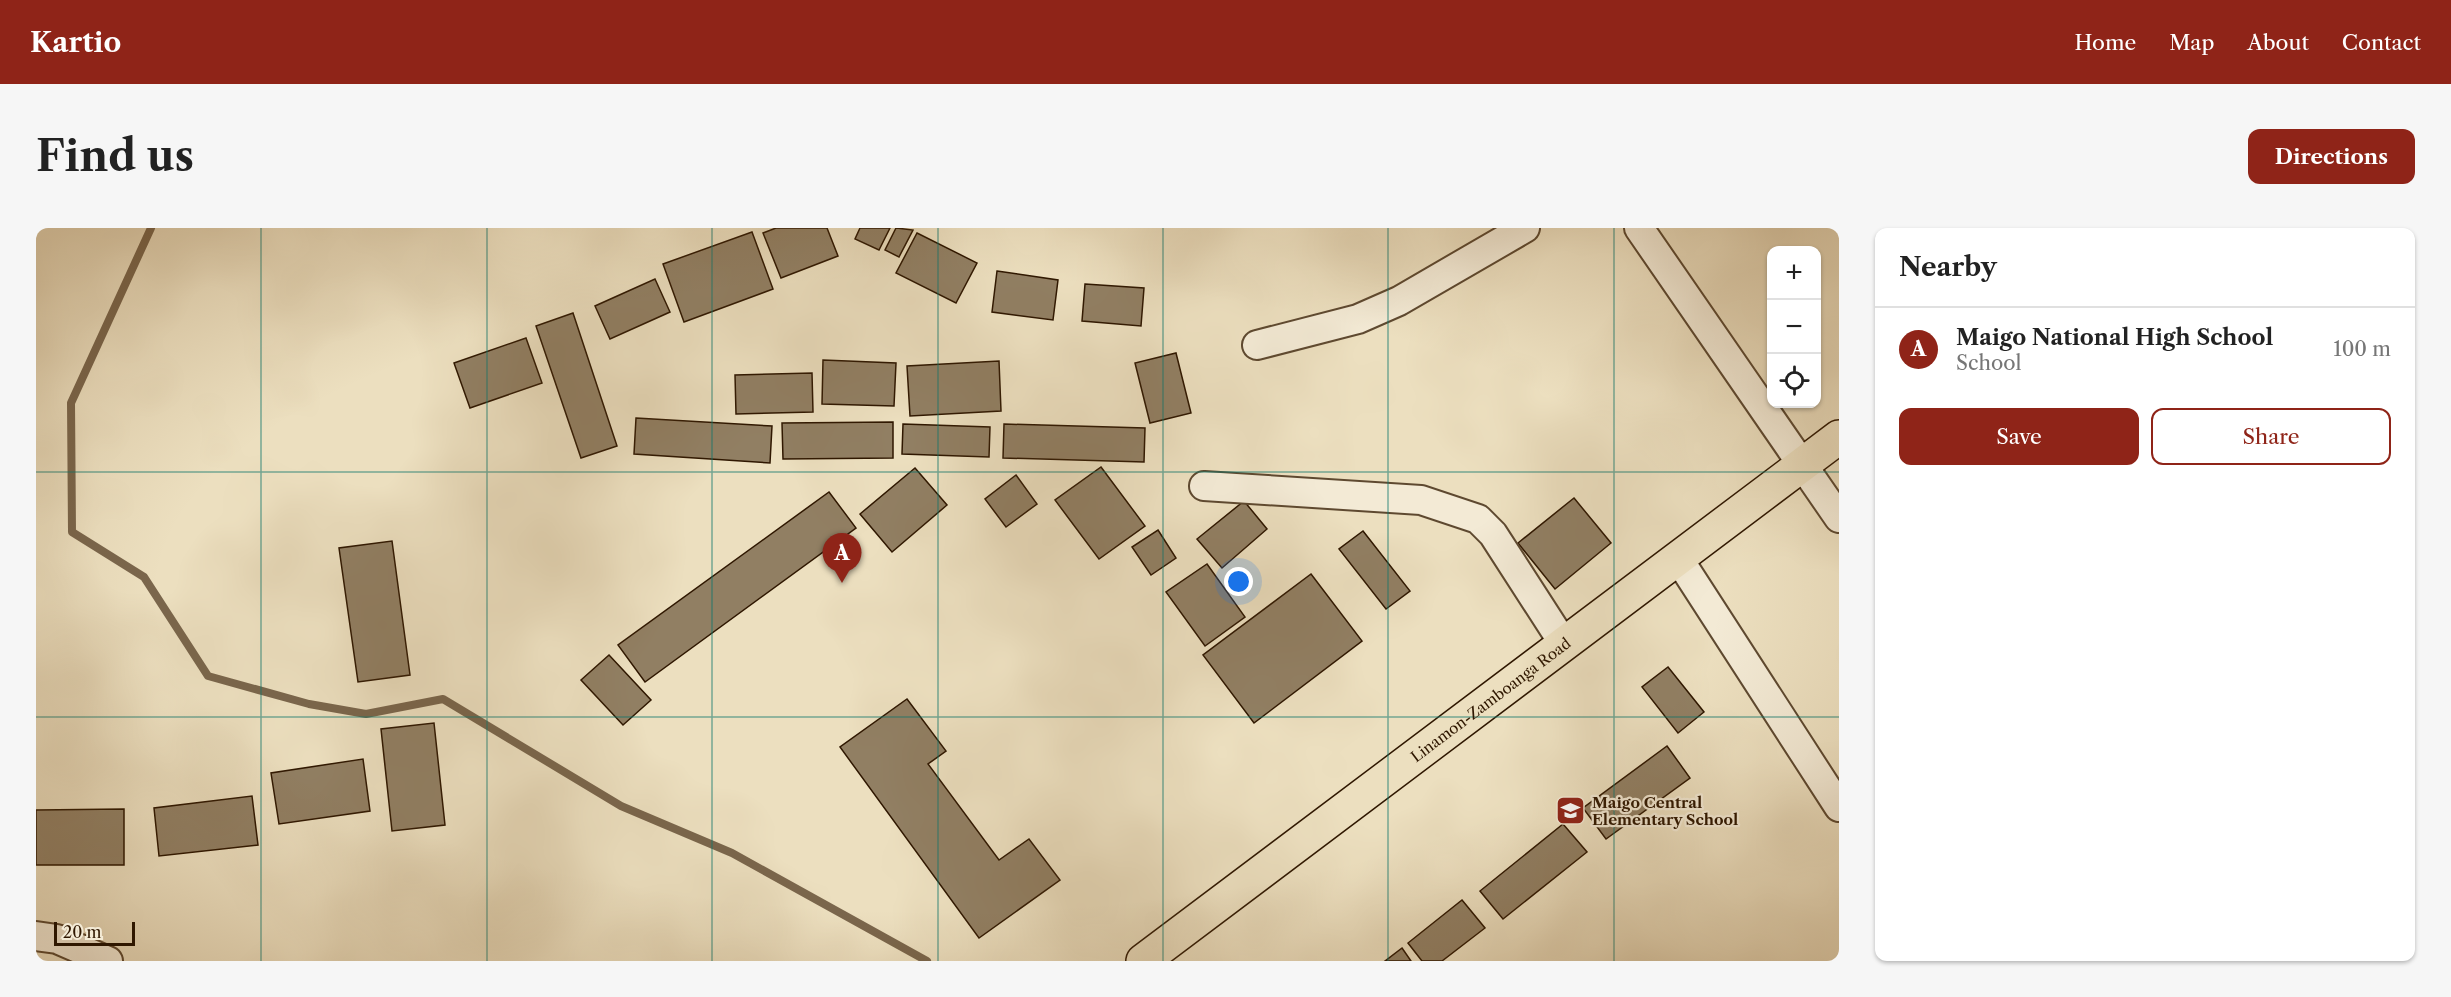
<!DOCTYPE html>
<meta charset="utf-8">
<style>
body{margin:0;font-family:"Libre Caslon Text",serif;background:#f6f6f6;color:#222}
.controls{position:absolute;right:18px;top:18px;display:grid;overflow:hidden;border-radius:12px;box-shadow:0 2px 4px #0004}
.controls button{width:54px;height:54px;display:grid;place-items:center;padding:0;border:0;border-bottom:2px solid #e0e0e0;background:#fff;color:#222;font:30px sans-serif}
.scale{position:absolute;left:18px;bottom:15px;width:81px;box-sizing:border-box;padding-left:6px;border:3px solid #2f1700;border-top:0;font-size:16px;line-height:21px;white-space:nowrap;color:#2f1700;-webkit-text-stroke:4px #f3ead5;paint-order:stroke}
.you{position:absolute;left:1203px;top:354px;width:21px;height:21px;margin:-15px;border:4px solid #fff;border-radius:50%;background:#1a73e8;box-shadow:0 0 0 9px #1a73e833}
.badge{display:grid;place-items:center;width:39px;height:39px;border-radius:50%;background:#8f2418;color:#fff;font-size:20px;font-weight:700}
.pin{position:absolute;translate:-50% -50px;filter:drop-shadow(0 2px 3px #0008)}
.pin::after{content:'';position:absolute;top:32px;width:21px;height:18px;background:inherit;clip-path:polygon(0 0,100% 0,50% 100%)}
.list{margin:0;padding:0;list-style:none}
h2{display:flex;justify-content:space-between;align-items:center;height:78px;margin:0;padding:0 24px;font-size:26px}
h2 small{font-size:20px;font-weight:400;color:#767676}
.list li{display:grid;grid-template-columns:39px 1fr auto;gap:18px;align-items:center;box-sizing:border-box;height:84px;padding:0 24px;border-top:2px solid #e0e0e0}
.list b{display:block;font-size:22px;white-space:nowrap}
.list p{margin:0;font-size:20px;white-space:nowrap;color:#767676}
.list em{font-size:20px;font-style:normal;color:#767676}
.actions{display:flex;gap:12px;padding:18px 24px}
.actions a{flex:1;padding:14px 0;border:2px solid #8f2418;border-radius:12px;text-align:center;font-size:21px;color:#8f2418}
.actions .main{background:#8f2418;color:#fff}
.icon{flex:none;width:33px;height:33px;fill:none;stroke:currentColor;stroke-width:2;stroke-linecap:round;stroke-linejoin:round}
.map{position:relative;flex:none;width:1803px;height:733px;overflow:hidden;border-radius:12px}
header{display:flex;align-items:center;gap:36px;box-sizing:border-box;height:84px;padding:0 30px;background:#8f2418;color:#fff}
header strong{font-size:28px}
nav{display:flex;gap:33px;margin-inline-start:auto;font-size:21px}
.intro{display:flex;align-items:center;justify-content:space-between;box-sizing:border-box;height:144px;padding:0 36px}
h1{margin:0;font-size:42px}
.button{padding:15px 27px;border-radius:12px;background:#8f2418;color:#fff;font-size:21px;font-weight:700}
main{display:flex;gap:36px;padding:0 36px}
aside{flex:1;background:#fff;border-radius:12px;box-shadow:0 2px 4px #0004}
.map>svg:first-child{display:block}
</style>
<header>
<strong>Kartio</strong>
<nav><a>Home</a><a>Map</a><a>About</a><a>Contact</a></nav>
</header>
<div class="intro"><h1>Find us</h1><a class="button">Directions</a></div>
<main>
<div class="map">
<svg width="1803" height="733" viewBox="0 0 1803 733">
<rect width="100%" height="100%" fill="#ecdfbf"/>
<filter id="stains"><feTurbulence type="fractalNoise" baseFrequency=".00333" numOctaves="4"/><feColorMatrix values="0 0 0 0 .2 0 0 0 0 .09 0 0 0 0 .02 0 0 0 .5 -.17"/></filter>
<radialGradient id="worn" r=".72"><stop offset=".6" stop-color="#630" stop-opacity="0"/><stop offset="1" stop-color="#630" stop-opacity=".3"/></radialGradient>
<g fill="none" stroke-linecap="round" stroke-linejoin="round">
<path stroke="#7a664c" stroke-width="8" d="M115,0L35,175L36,304L108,349L172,448L273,476L330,486L407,471L585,578L696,625L891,733"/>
</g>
<g fill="#917f63" stroke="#2f1700" stroke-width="1.5">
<path d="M740,0H791L802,28L745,50L727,5Z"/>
<path d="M824,0H854L843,22L819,11Z"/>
<path d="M860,0L877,2L863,29L849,22Z"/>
<path d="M716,4L737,61L648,94L627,36Z"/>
<path d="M881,5L941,35L920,75L860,45Z"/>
<path d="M961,43L1022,52L1017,92L956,84Z"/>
<path d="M619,51L634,84L574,111L559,78Z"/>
<path d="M1049,56L1108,60L1105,98L1046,93Z"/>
<path d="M537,85L581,218L545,230L500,98Z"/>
<path d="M490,110L506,155L434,180L418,135Z"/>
<path d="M1140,125L1155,185L1114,195L1099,135Z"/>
<path d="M787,132L860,135L858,178L786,176Z"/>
<path d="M963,133L965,183L874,188L871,138Z"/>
<path d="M776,145L777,184L700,186L699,147Z"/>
<path d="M600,190L736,198L734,235L598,226Z"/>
<path d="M857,194V230L747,231L746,195Z"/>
<path d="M867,196L954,199L953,229L866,226Z"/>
<path d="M968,196L1109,200L1108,234L967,230Z"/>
<path d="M1065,239L1109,298L1063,331L1019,272Z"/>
<path d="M879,240L911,277L856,324L824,286Z"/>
<path d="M980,247L1001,276L970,299L949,271Z"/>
<path d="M793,264L820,300L609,454L582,417Z"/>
<path d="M1538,270L1575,315L1519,361L1482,315Z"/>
<path d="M1208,273L1231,301L1186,340L1161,311Z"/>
<path d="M1122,302L1140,330L1115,347L1096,319Z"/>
<path d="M1327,303L1374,363L1350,381L1303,321Z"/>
<path d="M356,313L374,447L322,454L303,320Z"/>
<path d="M1171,336L1209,389L1169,418L1130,364Z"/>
<path d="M1275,346L1326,413L1218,495L1167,427Z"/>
<path d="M573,427L615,472L587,497L545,452Z"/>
<path d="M1632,439L1668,484L1642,505L1606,459Z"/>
<path d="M871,471L910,523L892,536L963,632L993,611L1024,652L943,710L804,519Z"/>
<path d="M398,495L409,597L356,603L345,501Z"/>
<path d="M1631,518L1654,550L1570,611L1547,580Z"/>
<path d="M327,531L334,583L243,596L235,545Z"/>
<path d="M216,568L222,617L123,628L118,580Z"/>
<path d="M88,581V637H0V582Z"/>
<path d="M1527,596L1551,624L1467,691L1444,663Z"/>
<path d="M1426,672L1449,700L1406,733H1386L1372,715Z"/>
<path d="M1366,720L1375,733H1349Z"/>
</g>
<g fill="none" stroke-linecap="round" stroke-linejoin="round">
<defs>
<g id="street">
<path d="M1603,0L1803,290"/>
<path d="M1221,117L1322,91L1363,73L1489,0"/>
<path d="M1168,258L1385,272L1442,291L1457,306L1528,416"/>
<path d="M1642,330L1803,579"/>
<path d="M0,708L21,711L72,733"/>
</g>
<g id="highway">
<path id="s1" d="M1107,733L1803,209"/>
</g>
</defs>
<use href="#street" stroke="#5e4930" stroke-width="32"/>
<use href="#highway" stroke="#2f1700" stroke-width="36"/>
<use href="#street" stroke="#f3ead5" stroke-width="28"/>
<use href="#highway" stroke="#ecdfbf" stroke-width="33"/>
</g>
<path fill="none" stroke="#0f766e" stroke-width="1.5" stroke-opacity="0.55" d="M225,0V733M451,0V733M676,0V733M902,0V733M1127,0V733M1352,0V733M1578,0V733M0,244H1803M0,489H1803"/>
<defs>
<symbol id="school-square" viewBox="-11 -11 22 22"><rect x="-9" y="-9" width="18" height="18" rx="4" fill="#8f2418" stroke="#f3ead5"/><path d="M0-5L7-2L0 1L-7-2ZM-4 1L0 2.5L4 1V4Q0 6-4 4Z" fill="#fff"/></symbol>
</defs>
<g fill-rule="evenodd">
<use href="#school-square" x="1518" y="566" width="33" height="33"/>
</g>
<g text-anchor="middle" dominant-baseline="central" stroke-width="4.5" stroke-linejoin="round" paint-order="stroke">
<g font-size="15" fill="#2f1700" stroke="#f3ead5">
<text stroke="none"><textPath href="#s1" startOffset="435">Linamon-Zamboanga Road</textPath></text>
</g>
<g font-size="15" font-weight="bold" fill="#2f1700" stroke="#f3ead5" text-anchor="start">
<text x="1556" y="574">Maigo Central<tspan x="1556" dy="17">Elementary School</tspan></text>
</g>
</g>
<rect width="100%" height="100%" filter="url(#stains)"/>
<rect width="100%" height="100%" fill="url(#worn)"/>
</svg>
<div class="controls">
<button>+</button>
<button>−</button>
<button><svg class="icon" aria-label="locate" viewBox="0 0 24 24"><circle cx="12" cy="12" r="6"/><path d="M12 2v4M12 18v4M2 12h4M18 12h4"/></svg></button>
</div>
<div class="scale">20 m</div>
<div class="you"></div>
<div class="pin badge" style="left:806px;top:355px">A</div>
</div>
<aside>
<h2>Nearby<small></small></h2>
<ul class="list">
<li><span class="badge">A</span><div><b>Maigo National High School</b><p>School</p></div><em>100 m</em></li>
</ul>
<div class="actions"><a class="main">Save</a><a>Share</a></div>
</aside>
</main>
